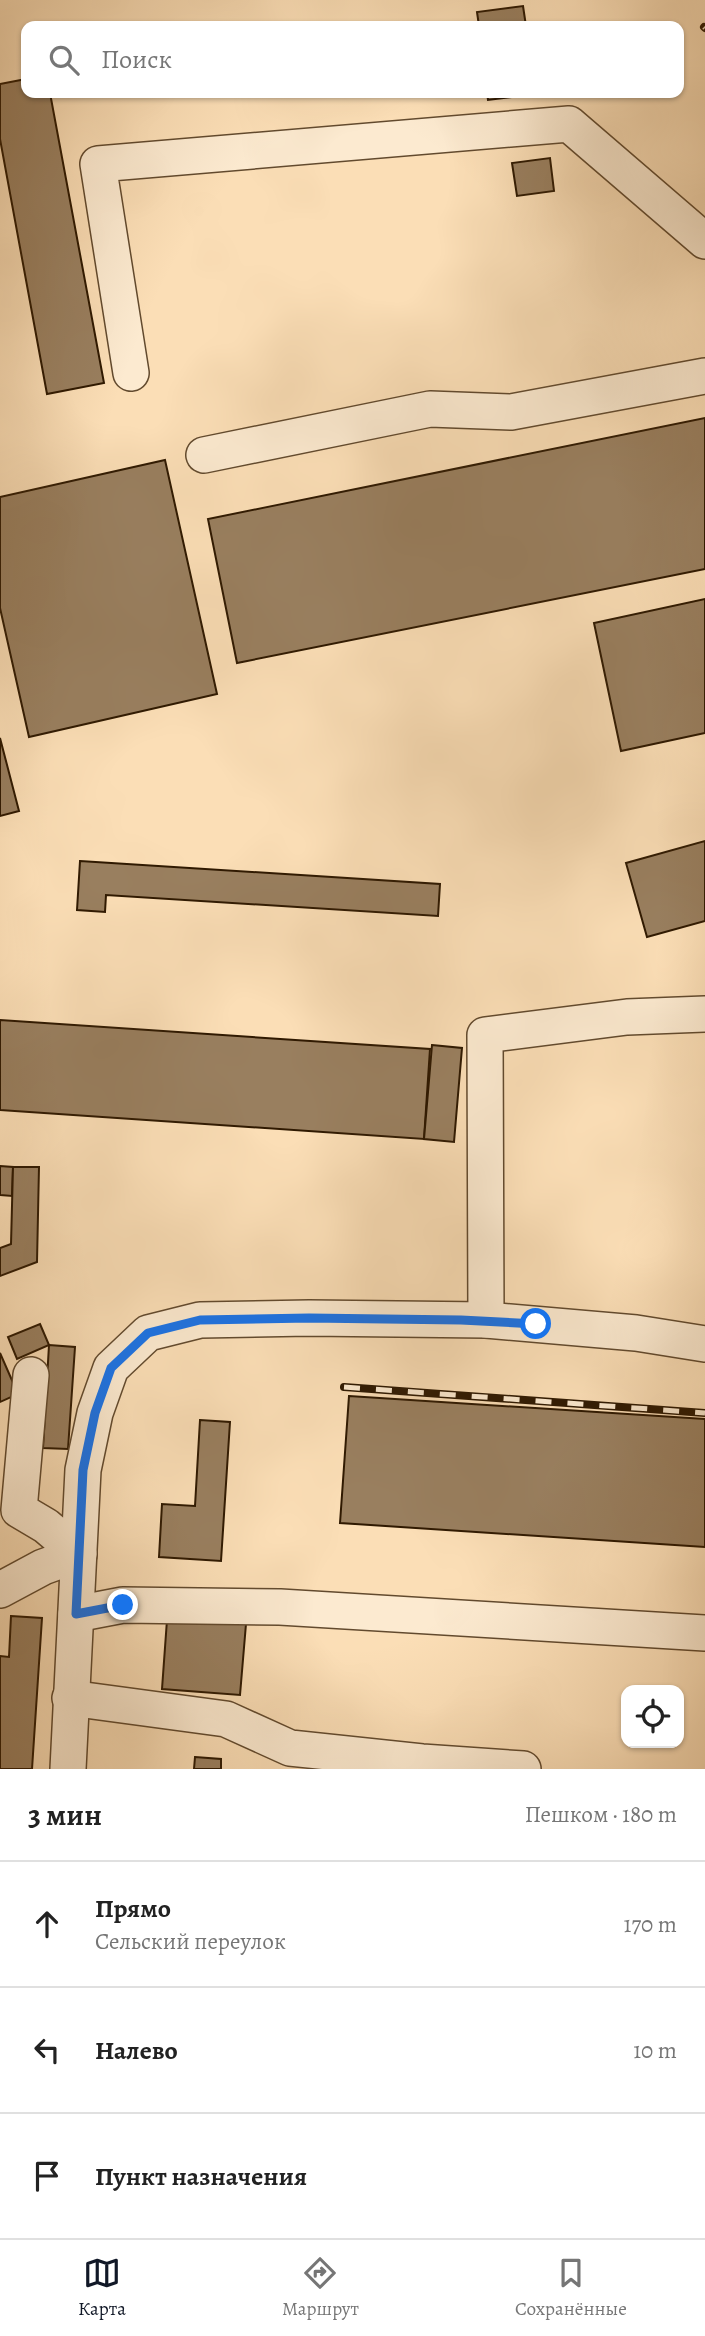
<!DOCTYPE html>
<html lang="ru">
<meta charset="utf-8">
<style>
body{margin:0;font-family:Alegreya,serif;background:#f6f6f6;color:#222}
.controls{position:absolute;right:21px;bottom:21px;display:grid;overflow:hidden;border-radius:14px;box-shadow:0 2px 5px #0004}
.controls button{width:63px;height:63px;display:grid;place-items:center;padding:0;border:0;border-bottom:2px solid #e0e0e0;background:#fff;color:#222;font:35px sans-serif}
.stop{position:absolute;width:21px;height:21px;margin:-16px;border:5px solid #1a73e8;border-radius:50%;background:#fff}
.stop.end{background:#1a73e8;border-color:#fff;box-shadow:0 2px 7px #0008}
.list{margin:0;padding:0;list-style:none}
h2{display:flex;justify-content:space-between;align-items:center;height:91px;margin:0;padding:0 28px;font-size:30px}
h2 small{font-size:23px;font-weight:400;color:#767676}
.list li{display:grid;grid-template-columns:46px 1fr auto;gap:21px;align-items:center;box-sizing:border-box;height:126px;padding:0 28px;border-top:2px solid #e0e0e0}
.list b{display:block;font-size:26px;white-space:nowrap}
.list p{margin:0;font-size:23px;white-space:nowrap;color:#767676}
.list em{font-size:23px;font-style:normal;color:#767676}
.icon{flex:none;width:38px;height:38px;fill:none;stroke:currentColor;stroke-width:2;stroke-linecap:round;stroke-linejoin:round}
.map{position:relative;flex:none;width:705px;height:1769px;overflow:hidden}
.search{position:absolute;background:#fff;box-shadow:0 2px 5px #0004;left:21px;right:21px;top:21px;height:77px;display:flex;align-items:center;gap:18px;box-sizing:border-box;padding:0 24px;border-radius:14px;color:#767676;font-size:26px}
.sheet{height:469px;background:#fff}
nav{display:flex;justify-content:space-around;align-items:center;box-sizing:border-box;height:98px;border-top:2px solid #e0e0e0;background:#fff;font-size:19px;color:#767676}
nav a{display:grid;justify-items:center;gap:4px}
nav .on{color:#111827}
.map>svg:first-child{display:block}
</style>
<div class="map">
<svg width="705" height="1769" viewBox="0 0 705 1769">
<rect width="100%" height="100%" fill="#fbdeb6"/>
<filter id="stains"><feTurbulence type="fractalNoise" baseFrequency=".00286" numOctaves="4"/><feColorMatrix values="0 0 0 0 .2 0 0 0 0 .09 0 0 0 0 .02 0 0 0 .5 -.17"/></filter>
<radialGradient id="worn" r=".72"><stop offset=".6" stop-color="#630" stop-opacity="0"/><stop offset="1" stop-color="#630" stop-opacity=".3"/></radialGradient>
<g fill="#997f5f" stroke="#2f1901" stroke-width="2">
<path d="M523,6L526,26H479L477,12Z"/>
<path d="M26,79V93H50L104,383L47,394L0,139V84Z"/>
<path d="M487,93H534V94L488,100Z"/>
<path d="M550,158L554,191L517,196L512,163Z"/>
<path d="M705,418V569L237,663L208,519Z"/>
<path d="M165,460L217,694L29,737L0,608V497Z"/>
<path d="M705,599V733L621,751L594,623Z"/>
<path d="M0,738L19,811L0,816Z"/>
<path d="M705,841V921L647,937L626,863Z"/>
<path d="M80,861L440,884L438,916L106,895L105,912L77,910Z"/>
<path d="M0,1020L430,1049L424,1139L0,1110Z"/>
<path d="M432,1045L462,1048L454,1142L424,1139Z"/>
<path d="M0,1166L13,1167L12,1196L0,1195Z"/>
<path d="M13,1167H39L37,1262L0,1276V1248L11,1244Z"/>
<path d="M40,1324L49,1345L17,1359L8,1337Z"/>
<path d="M49,1345L75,1347L68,1449L43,1448Z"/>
<path d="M0,1353L18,1394L0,1402Z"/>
<path d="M349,1396L705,1419V1547L340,1523Z"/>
<path d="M200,1420L230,1422L221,1561L159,1557L162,1504L195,1506Z"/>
<path d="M168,1606L247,1612L240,1695L162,1689Z"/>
<path d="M11,1616L42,1618L32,1769H0V1656L9,1657Z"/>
<path d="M195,1757L221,1759V1769H194Z"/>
</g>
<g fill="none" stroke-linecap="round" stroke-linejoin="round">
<defs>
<g id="minor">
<path d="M131,373L98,164L569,124L705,241"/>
<path d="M204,455L430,409L511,412L705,376"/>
<path d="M486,1320L485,1035L627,1017L705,1014"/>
<path d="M0,1590L43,1567L79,1554L46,1526L19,1510L31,1375"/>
<path d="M76,1614L123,1605L280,1607L705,1633"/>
<path d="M70,1698L226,1719L290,1748L422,1762L523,1769"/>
<path d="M68,1769L83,1470L95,1413L111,1368L148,1333L200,1320L309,1318L486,1320L636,1333L705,1344"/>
</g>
</defs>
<use href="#minor" stroke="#624a2e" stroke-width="38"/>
<use href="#minor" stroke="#fcead0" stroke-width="35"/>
<defs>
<g id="rail">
<path d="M704,27L705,28"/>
<path d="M344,1387L705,1413"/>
</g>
</defs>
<use href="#rail" stroke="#2f1901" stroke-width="8"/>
<use href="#rail" stroke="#fcead0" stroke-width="5" stroke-dasharray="16" stroke-linecap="butt"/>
</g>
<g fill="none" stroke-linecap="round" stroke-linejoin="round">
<path stroke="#1a73e8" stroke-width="9" d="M123,1605L76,1614L83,1470L95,1413L111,1368L148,1333L200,1320L309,1318L461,1320L536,1324"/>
</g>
<rect width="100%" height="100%" filter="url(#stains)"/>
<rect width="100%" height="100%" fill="url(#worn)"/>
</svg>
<div class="controls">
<button><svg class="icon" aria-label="locate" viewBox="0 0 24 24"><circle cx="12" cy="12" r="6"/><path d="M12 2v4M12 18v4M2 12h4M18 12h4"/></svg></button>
</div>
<div class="stop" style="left:536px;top:1324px"></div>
<div class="stop end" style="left:123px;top:1605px"></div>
<div class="search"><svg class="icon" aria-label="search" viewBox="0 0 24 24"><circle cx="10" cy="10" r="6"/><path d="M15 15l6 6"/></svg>Поиск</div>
</div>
<section class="sheet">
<h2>3 мин<small>Пешком · 180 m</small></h2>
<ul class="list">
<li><svg class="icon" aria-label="ahead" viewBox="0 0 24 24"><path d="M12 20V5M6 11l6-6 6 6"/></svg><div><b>Прямо</b><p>Сельский переулок</p></div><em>170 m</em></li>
<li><svg class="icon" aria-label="left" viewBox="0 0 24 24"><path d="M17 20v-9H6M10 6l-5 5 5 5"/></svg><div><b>Налево</b></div><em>10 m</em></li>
<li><svg class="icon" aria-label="arrive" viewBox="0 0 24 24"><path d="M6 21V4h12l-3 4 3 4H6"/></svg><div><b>Пункт назначения</b></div></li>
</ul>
</section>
<nav>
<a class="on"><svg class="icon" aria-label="map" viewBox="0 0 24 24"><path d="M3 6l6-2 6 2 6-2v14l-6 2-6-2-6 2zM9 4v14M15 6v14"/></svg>Карта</a>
<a><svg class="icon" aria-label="directions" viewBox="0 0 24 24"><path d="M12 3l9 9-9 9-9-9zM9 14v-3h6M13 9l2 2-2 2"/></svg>Маршрут</a>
<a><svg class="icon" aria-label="saved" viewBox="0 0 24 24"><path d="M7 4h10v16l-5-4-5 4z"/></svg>Сохранённые</a>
</nav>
